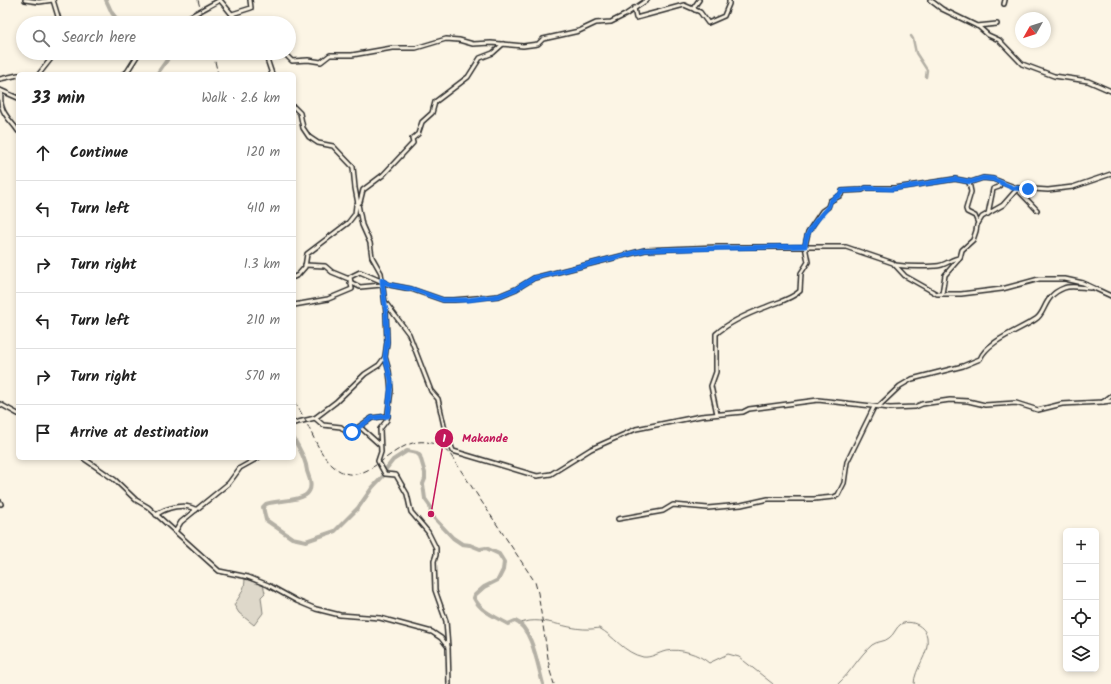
<!DOCTYPE html>
<meta charset="utf-8">
<style>
body{margin:0;font-family:Kalam,sans-serif;background:#f6f6f6;color:#222}
.controls{position:absolute;right:12px;bottom:12px;display:grid;overflow:hidden;border-radius:6px;box-shadow:0 2px 6px #0003}
.controls button{width:36px;height:36px;display:grid;place-items:center;padding:0;border:0;border-bottom:1px solid #e0e0e0;background:#fff;color:#222;font:20px sans-serif}
.compass{position:absolute;left:1015px;top:12px;width:36px;height:36px;border-radius:50%;background:#fff;box-shadow:0 2px 6px #0003;rotate:231deg}
.stop{position:absolute;width:12px;height:12px;margin:-9px;border:3px solid #1a73e8;border-radius:50%;background:#fff}
.stop.end{background:#1a73e8;border-color:#fff;box-shadow:0 1px 4px #0008}
.list{margin:0;padding:0;list-style:none}
h2{display:flex;justify-content:space-between;align-items:center;height:52px;margin:0;padding:0 16px;font-size:17px}
h2 small{font-size:13px;font-weight:400;color:#767676}
.list li{display:grid;grid-template-columns:26px 1fr auto;gap:12px;align-items:center;box-sizing:border-box;height:56px;padding:0 16px;border-top:1px solid #e0e0e0}
.list b{display:block;font-size:15px;white-space:nowrap}
.list em{font-size:13px;font-style:normal;color:#767676}
.icon{flex:none;width:22px;height:22px;fill:none;stroke:currentColor;stroke-width:2;stroke-linecap:round;stroke-linejoin:round}
.map{position:relative;flex:none;width:1111px;height:684px;overflow:hidden}
.search{position:absolute;background:#fff;box-shadow:0 2px 6px #0003;left:16px;top:16px;width:280px;height:44px;display:flex;align-items:center;gap:10px;box-sizing:border-box;padding:0 14px;border-radius:22px;color:#767676;font-size:15px}
.panel{position:absolute;background:#fff;box-shadow:0 2px 6px #0003;left:16px;top:72px;width:280px;height:388px;border-radius:6px}
.map>svg:first-child{display:block}
</style>
<div class="map">
<svg width="1111" height="684" viewBox="0 0 1111 684">
<rect width="100%" height="100%" fill="#fcf5e5"/>
<filter id="ink" filterUnits="userSpaceOnUse"><feTurbulence type="fractalNoise" baseFrequency=".025" numOctaves="2"/><feDisplacementMap in="SourceGraphic" scale="8" xChannelSelector="R" yChannelSelector="G"/><feConvolveMatrix kernelMatrix="1 2 1 2 8 2 1 2 1" color-interpolation-filters="sRGB"/></filter>
<g filter="url(#ink)">
<path fill="#ded8ca" stroke="#84827a" d="M245,579L263,584L265,593L261,597L263,613L254,625L239,613L234,605C239,597 245,590 245,579Z"/>
<g fill="none" stroke-linecap="round" stroke-linejoin="round">
<g stroke="#7d7b74" stroke-width="1">
<path d="M521,623C546,614 570,634 599,628C614,636 624,653 643,657C651,658 658,653 666,651C680,648 699,654 709,663L728,654L739,657L773,684"/>
<path d="M838,684C851,672 859,656 872,645C877,641 885,642 889,638C894,635 896,627 901,624C911,619 925,626 927,637C930,655 914,668 914,684"/>
</g>
<path stroke="#b4b0a5" stroke-width="2.5" d="M911,36L913,39L916,53L927,70L926,77"/>
<g stroke="#b4b0a5" stroke-width="4">
<path d="M106,0L112,13L120,23"/>
<path d="M157,74L167,60L170,53"/>
<path d="M294,439C298,446 303,454 305,462C307,466 306,470 308,474C321,505 283,498 266,504L263,507L266,520L292,538L306,541L335,531L358,508L372,488L385,474L386,469L393,460L407,451L417,453L420,456L425,473V479L423,484L425,499L430,506L431,514L436,520L453,538L462,544L470,545L480,549L486,548L499,554L504,562L503,570L498,580L484,587L475,595L474,598C481,612 496,617 508,624L515,621C532,627 538,667 543,684"/>
</g>
<defs>
<g id="minor">
<path d="M25,0L39,2L53,0"/>
<path d="M53,0L60,23"/>
<path d="M220,0L239,23"/>
<path d="M930,0L942,9L979,27L988,35L999,40L1022,64L1054,76L1088,81L1111,91"/>
<path d="M1004,4L1005,0"/>
<path d="M634,8L636,18L684,5L700,12L708,23L724,16L729,4V0"/>
<path d="M695,10L694,7L699,0"/>
<path d="M232,14L251,8L250,0"/>
<path d="M178,23L220,0"/>
<path d="M977,26L997,24"/>
<path d="M265,53L272,74"/>
<path d="M284,53L292,61L308,60L321,62L330,55H352L392,48H416L446,39L459,40L473,44L491,43L523,46L538,44L543,39L579,31L596,23L611,22L625,15L647,0"/>
<path d="M39,74L50,60L45,56L47,53"/>
<path d="M123,74L127,72L139,53"/>
<path d="M0,79L18,75"/>
<path d="M0,90L18,98"/>
<path d="M1,91C1,96 0,102 2,107C4,116 13,123 18,131"/>
<path d="M294,107L300,113L303,128L309,137L318,143L333,146L353,167L355,188L362,225L370,243L372,257L381,273L386,312L387,342L385,357L379,365L365,374L336,402L315,418L294,423"/>
<path d="M969,182L971,192L966,209L967,212L975,216L978,223"/>
<path d="M1018,190L1037,210"/>
<path d="M988,214L993,189L999,187L1000,183"/>
<path d="M305,265L325,266L332,272L349,279"/>
<path d="M895,265C909,267 922,267 936,266C945,266 952,258 960,258"/>
<path d="M294,277L298,275L305,267L307,254L348,223L355,214L356,205L360,202L363,190L383,175L413,143L412,139L418,134L422,122L432,113L435,102L468,77L480,58L493,53L503,44"/>
<path d="M350,282L360,287L382,285"/>
<path d="M942,294L945,275L960,258L962,250L973,240L976,231L977,225L982,217L1003,205L1018,188"/>
<path d="M385,302L409,334L431,391L438,399L444,426L453,451L537,476L551,474L591,449L636,429L701,416L743,412L749,409L818,400L890,408L915,407L922,404L950,400L968,401L985,405L1016,403L1038,410L1062,404L1103,402L1111,396"/>
<path d="M294,305L328,299L352,289L350,277L360,272L390,285L411,289L443,300H454L499,296L516,289L534,278L645,250L718,247H846L893,263L905,276L937,294H961L1002,289L1039,279H1065L1083,283L1111,296"/>
<path d="M385,357L389,371L391,390L387,420L380,429L381,452L378,461L385,474L396,475L407,494L411,512L428,532L436,548V555L434,561L435,590L446,621L448,647"/>
<path d="M1103,402L1111,401"/>
<path d="M0,404L18,414"/>
<path d="M879,406L900,386L912,379L963,366L980,359C987,341 1020,330 1036,319C1046,313 1043,296 1064,288C1071,285 1083,288 1091,288"/>
<path d="M717,414L711,386L716,372V334C729,322 750,313 766,307C778,302 790,300 800,291L801,273L808,262L805,246L808,232L822,211L828,207L830,201L841,195L842,191L862,190L866,188H895L955,179L971,182L983,178L993,179L1017,188L1048,190L1073,187L1111,174"/>
<path d="M315,418L323,425L341,427L348,434L372,418L388,416"/>
<path d="M360,427L380,445"/>
<path d="M83,458L115,480L136,500L148,507L219,571L248,577L268,585L297,601L316,609L340,615L380,618L432,632L441,638L448,647L449,684"/>
<path d="M0,502L1,504"/>
<path d="M156,515C165,508 186,502 196,510"/>
<path d="M618,519L663,511L673,505L708,508L741,505L768,499H814L834,497L838,495L844,483L847,462L874,407"/>
<path d="M175,532L181,522L229,483L240,468L258,458"/>
</g>
</defs>
<use href="#minor" stroke="#2b2b2b" stroke-width="6"/>
<use href="#minor" stroke="#fcf5e5" stroke-width="3"/>
<g stroke="#2b2b2b" stroke-width="1" stroke-dasharray="6 3" stroke-linecap="butt">
<path d="M198,0L204,23"/>
<path d="M213,53L218,74"/>
<path d="M294,402C309,421 316,452 333,466C373,501 400,410 450,454L535,582L538,593L550,671L554,684"/>
</g>
</g>
</g>
<g fill="none" stroke-linecap="round" stroke-linejoin="round" filter="url(#ink)">
<path stroke="#1a73e8" stroke-width="5" d="M352,432L372,418L388,416L391,381L385,357L387,342L386,312L382,280L390,285L412,289L443,300H468L499,296L516,289L534,278L645,250L805,246C806,229 819,218 828,207C830,205 829,202 831,201C834,196 840,198 842,191L862,190L866,188L892,189L955,179L971,182L983,178L993,179L1013,188L1028,189"/>
</g>
<path fill="none" stroke="#c2185b" stroke-width="1.5" d="M431 514L444 438"/>
<g fill="#c2185b" stroke="#fcf5e5" stroke-width="1.5">
<circle cx="431" cy="514" r="4"/>
<circle cx="444" cy="438" r="10"/>
</g>
<g font-size="12" text-anchor="middle" font-weight="bold" fill="#fff">
<text x="444" y="442">1</text>
</g>
<g font-size="12" text-anchor="middle" font-weight="bold" fill="#c2185b" stroke="#fcf5e5" stroke-width="3" stroke-linejoin="round" paint-order="stroke">
<text x="485" y="442">Makande</text>
</g>
</svg>
<div class="controls">
<button>+</button>
<button>−</button>
<button><svg class="icon" aria-label="locate" viewBox="0 0 24 24"><circle cx="12" cy="12" r="6"/><path d="M12 2v4M12 18v4M2 12h4M18 12h4"/></svg></button>
<button><svg class="icon" aria-label="layers" viewBox="0 0 24 24"><path d="M12 4l9 5-9 5-9-5zM3 14l9 5 9-5"/></svg></button>
</div>
<svg class="compass" viewBox="-18 -18 36 36"><path d="M0-13l5 13h-10z" fill="#e53935"/><path d="M0 13l5-13h-10z" fill="#767676"/></svg>
<div class="stop" style="left:352px;top:432px"></div>
<div class="stop end" style="left:1028px;top:189px"></div>
<div class="search"><svg class="icon" aria-label="search" viewBox="0 0 24 24"><circle cx="10" cy="10" r="6"/><path d="M15 15l6 6"/></svg>Search here</div>
<section class="panel">
<h2>33 min<small>Walk · 2.6 km</small></h2>
<ul class="list">
<li><svg class="icon" aria-label="ahead" viewBox="0 0 24 24"><path d="M12 20V5M6 11l6-6 6 6"/></svg><div><b>Continue</b></div><em>120 m</em></li>
<li><svg class="icon" aria-label="left" viewBox="0 0 24 24"><path d="M17 20v-9H6M10 6l-5 5 5 5"/></svg><div><b>Turn left</b></div><em>410 m</em></li>
<li><svg class="icon" aria-label="right" viewBox="0 0 24 24"><path d="M7 20v-9h11M14 6l5 5-5 5"/></svg><div><b>Turn right</b></div><em>1.3 km</em></li>
<li><svg class="icon" aria-label="left" viewBox="0 0 24 24"><path d="M17 20v-9H6M10 6l-5 5 5 5"/></svg><div><b>Turn left</b></div><em>210 m</em></li>
<li><svg class="icon" aria-label="right" viewBox="0 0 24 24"><path d="M7 20v-9h11M14 6l5 5-5 5"/></svg><div><b>Turn right</b></div><em>570 m</em></li>
<li><svg class="icon" aria-label="arrive" viewBox="0 0 24 24"><path d="M6 21V4h12l-3 4 3 4H6"/></svg><div><b>Arrive at destination</b></div></li>
</ul>
</section>
</div>
